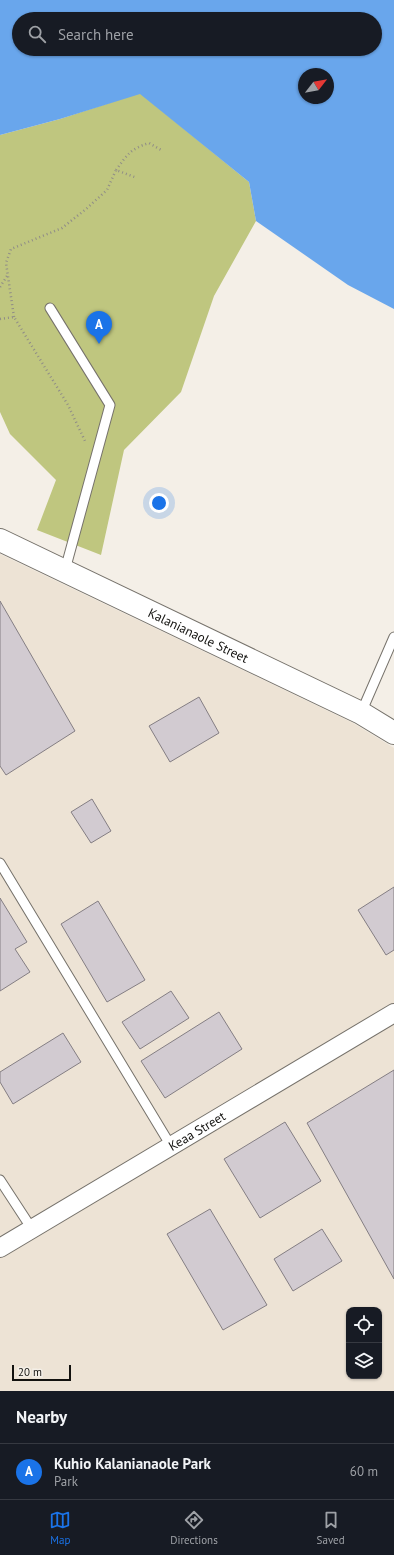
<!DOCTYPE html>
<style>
body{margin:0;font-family:"PT Sans",sans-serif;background:#20242c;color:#f1f3f6}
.controls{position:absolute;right:12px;bottom:12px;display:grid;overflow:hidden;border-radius:8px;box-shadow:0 1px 3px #0004}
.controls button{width:36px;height:36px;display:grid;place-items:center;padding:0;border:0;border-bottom:1px solid #363941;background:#171b24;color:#f1f3f6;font:20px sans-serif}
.compass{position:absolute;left:298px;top:68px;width:36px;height:36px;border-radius:50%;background:#171b24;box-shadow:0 1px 3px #0004;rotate:59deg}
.scale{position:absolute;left:12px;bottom:10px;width:59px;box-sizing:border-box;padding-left:4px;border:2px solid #13120f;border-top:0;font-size:11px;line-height:14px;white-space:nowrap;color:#13120f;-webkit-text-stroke:3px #f4efe7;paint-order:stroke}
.you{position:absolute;left:159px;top:503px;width:14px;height:14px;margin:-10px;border:3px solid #fff;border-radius:50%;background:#1a73e8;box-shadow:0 0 0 6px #1a73e833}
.badge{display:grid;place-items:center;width:26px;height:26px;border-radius:50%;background:#1a73e8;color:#fff;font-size:13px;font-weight:700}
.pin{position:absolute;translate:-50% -33px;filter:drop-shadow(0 1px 2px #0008)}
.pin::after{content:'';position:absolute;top:21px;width:14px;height:12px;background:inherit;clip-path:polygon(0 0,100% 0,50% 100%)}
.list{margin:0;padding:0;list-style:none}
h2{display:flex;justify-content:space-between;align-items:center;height:52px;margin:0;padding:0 16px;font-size:17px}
h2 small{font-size:13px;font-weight:400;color:#9ea1a6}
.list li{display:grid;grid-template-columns:26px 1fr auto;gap:12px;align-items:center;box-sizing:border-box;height:56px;padding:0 16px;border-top:1px solid #363941}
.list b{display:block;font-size:15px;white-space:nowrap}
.list p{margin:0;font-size:13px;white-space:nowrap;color:#9ea1a6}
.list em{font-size:13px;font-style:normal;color:#9ea1a6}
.icon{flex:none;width:22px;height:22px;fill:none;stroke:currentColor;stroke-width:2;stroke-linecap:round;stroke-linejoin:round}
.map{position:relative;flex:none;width:394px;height:1391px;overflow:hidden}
.search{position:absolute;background:#171b24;box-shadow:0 1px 3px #0004;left:12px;right:12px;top:12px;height:44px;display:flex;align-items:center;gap:10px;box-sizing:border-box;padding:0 14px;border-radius:22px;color:#9ea1a6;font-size:15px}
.sheet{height:108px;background:#171b24}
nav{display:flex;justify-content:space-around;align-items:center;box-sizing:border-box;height:56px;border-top:1px solid #363941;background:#171b24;font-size:11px;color:#9ea1a6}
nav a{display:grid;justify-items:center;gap:2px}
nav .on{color:#1a73e8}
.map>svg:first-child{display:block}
</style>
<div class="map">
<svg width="394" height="1391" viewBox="0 0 394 1391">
<rect width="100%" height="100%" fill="#f4efe7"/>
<path fill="#ede3d5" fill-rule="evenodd" d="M0,554L353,723L394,748V1391H0ZM349,1310H379V1376H349Z"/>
<path fill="#bfc67f" d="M140,93L249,182L256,221L214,296L181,392L124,450L101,555L37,530L56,480L10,434L0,412V135L60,119Z"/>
<path fill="#69a6ec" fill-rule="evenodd" d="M0,0H394V309L348,285L256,221L249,182L140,94L60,119L0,135ZM19,19H375V49H19ZM304,74H328V98H304Z"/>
<g fill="#d2cbd1" stroke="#847e83">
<path d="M0,601L75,731L6,775L0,766Z"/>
<path d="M199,697L219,733L170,762L149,726Z"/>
<path d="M92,799L111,831L91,843L71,812Z"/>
<path d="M394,887V950L386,955L358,910Z"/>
<path d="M0,898L27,942L15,949L30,972L0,991Z"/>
<path d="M98,901L145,980L107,1002L61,924Z"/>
<path d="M171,991L189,1018L140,1049L122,1022Z"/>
<path d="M219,1012L242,1049L165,1098L141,1061Z"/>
<path d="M63,1033L81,1062L13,1104L0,1082V1072Z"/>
<path d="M394,1070V1279L307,1123Z"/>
<path d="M285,1122L321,1181L260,1218L224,1159Z"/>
<path d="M210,1209L267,1305L223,1330L167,1234Z"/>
<path d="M322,1229L342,1261L293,1291L274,1259Z"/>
</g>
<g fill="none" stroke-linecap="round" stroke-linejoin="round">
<defs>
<g id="lane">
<path d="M50,308L110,405L65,570"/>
<path d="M361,713L394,637"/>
<path d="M0,863L171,1146"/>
<path d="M0,1180L32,1229"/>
</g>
<g id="street">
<path id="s1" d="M0,1248L394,1013"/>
</g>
<g id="secondary">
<path id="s2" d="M0,540L361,713L394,733"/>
</g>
</defs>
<use href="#lane" stroke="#76726b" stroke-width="11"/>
<use href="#street" stroke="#76726b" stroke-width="20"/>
<use href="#secondary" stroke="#76726b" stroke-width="24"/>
<g stroke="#908d87" stroke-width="2.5" stroke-dasharray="1 3" stroke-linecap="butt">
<path d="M116,170C127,155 130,149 149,143L163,151"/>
<path d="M0,287L7,276"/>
<path d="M14,317L6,263L11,249L62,228L86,209L107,190L116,170L137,178"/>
<path d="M0,319L14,317L68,405L85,441"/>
</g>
<use href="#lane" stroke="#fff" stroke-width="9"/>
<use href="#street" stroke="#fff" stroke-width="18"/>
<use href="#secondary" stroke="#fff" stroke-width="22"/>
</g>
<g text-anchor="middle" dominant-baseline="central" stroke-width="3" stroke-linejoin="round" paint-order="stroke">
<g font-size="13" fill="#13120f" stroke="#f4efe7">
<text stroke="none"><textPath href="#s2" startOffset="220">Kalanianaole Street</textPath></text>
<text stroke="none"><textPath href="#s1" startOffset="229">Keaa Street</textPath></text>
</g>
</g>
</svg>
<div class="controls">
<button><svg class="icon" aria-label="locate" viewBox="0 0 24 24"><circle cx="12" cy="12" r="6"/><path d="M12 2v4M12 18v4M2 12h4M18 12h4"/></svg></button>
<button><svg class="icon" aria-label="layers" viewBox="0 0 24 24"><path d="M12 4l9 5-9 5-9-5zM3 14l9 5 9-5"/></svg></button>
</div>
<svg class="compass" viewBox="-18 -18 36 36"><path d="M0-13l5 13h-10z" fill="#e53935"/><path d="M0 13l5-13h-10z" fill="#9ea1a6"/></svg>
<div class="scale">20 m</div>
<div class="you"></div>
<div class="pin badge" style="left:99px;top:344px">A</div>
<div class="search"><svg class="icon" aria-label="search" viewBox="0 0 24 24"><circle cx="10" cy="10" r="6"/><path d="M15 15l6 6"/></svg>Search here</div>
</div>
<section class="sheet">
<h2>Nearby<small></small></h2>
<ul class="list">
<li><span class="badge">A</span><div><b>Kuhio Kalanianaole Park</b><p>Park</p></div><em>60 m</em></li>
</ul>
</section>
<nav>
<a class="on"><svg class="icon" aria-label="map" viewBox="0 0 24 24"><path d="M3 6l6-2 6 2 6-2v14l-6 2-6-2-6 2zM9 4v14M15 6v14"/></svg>Map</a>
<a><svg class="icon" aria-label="directions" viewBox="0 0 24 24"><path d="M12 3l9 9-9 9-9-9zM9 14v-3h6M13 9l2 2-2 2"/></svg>Directions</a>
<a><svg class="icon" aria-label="saved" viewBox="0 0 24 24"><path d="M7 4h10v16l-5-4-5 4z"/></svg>Saved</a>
</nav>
